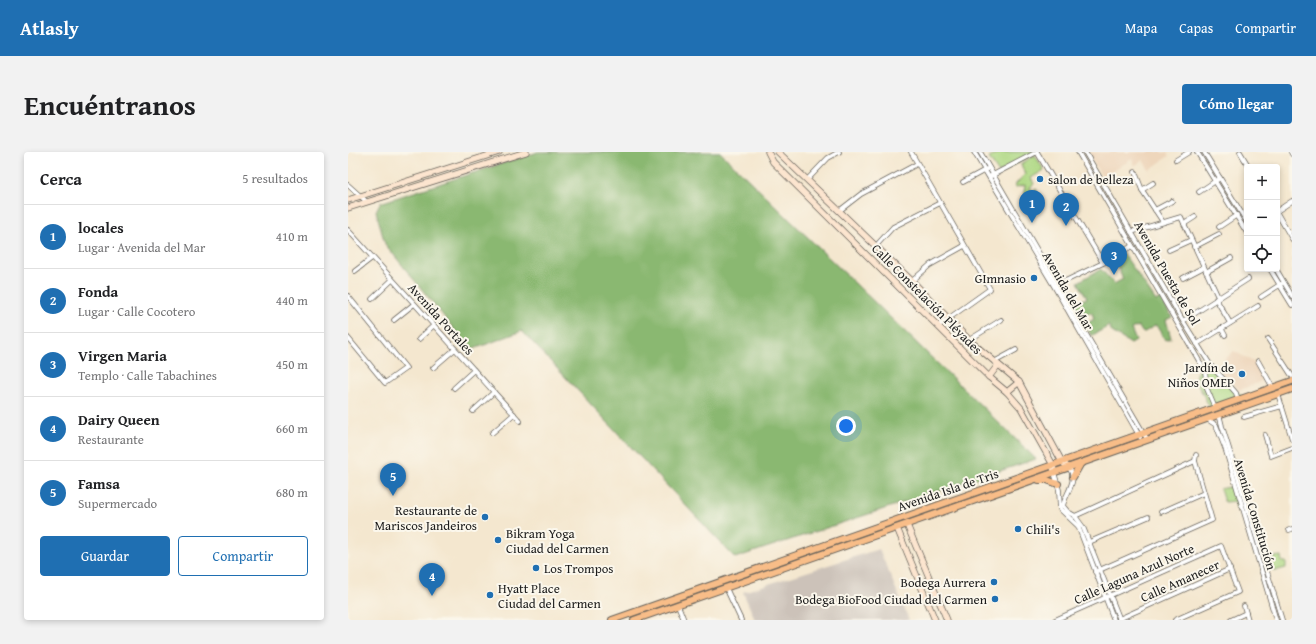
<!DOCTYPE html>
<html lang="es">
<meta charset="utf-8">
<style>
body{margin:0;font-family:"Gentium Book Plus",serif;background:#f2f2f2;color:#202124}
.controls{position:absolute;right:12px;top:12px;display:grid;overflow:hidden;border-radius:4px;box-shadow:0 2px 6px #0003}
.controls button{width:36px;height:36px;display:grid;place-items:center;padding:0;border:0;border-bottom:1px solid #e0e0e0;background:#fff;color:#202124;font:20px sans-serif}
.you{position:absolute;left:498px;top:274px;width:14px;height:14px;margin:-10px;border:3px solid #fff;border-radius:50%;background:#1a73e8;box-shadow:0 0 0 6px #1a73e833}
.badge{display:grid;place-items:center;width:26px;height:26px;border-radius:50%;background:#1f6fb2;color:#fff;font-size:13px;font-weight:700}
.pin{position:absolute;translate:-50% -33px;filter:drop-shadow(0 1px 2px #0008)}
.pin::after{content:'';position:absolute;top:21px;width:14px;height:12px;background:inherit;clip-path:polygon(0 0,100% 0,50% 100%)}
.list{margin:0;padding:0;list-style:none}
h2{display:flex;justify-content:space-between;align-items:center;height:52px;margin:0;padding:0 16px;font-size:17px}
h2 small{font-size:13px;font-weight:400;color:#757577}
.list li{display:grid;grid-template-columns:26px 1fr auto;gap:12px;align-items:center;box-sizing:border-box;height:64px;padding:0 16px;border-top:1px solid #e0e0e0}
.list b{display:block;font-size:15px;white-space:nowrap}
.list p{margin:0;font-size:13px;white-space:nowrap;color:#757577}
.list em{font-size:13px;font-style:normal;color:#757577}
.actions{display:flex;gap:8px;padding:12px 16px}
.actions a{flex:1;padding:9px 0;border:1px solid #1f6fb2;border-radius:4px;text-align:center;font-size:14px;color:#1f6fb2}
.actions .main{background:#1f6fb2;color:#fff}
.icon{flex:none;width:22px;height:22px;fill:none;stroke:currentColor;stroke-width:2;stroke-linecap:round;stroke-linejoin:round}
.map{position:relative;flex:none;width:944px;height:468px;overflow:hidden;border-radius:4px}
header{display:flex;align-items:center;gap:24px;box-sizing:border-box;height:56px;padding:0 20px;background:#1f6fb2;color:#fff}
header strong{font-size:19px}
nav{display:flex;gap:22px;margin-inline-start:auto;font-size:14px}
.intro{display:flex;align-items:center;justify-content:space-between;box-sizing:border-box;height:96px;padding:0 24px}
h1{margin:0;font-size:28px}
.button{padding:10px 18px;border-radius:4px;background:#1f6fb2;color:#fff;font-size:14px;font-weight:700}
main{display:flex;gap:24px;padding:0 24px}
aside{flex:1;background:#fff;border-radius:4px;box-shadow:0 2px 6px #0003}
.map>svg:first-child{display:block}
</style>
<header>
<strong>Atlasly</strong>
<nav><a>Mapa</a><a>Capas</a><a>Compartir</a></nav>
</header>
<div class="intro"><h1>Encuéntranos</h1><a class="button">Cómo llegar</a></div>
<main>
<aside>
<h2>Cerca<small>5 resultados</small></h2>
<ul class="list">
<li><span class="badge">1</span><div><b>locales</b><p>Lugar · Avenida del Mar</p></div><em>410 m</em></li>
<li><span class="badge">2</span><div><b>Fonda</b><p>Lugar · Calle Cocotero</p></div><em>440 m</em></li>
<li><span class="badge">3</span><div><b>Virgen Maria</b><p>Templo · Calle Tabachines</p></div><em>450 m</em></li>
<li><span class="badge">4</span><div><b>Dairy Queen</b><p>Restaurante</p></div><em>660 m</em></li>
<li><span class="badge">5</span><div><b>Famsa</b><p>Supermercado</p></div><em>680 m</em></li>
</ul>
<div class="actions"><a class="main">Guardar</a><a>Compartir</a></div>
</aside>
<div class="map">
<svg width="944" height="468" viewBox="0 0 944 468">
<rect width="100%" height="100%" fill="#fbf7ec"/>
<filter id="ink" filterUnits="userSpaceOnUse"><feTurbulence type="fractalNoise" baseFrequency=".025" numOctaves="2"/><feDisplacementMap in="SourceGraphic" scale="8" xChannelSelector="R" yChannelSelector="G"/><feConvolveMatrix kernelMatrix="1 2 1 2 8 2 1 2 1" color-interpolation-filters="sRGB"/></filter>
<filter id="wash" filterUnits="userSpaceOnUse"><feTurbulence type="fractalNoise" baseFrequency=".012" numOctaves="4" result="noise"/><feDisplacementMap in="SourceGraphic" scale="16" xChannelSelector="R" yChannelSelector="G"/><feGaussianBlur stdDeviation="0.9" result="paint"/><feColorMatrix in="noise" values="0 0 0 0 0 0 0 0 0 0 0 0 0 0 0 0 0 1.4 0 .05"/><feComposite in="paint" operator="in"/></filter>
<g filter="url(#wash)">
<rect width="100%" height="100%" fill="#f4e7cf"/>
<g fill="#eed6bb">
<path d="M740,0H819L821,4L801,18L795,8L786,14L784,7L754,25Z"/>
<path d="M886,199L909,212L916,228L892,238L868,216Z"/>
</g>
<path fill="#ccc2b9" d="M531,397L561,468H407L395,440Z"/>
<g fill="#aed883" stroke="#657a50">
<path d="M652,0H689L651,21L641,6Z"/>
<path d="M687,3L696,18L683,26L686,32L682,35L685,39L688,37L691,44L688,45L683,44L682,41L678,43L676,40L677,33L668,35L667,33L677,22L673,12Z"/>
<path d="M852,208L896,246L863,258L848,228Z"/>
<path d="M886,334L893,355L888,356L887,349L876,350L872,337Z"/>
<path d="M912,389H914L920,409L925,407L926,405L933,404L934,410H938V416L930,418L929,419L920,416Z"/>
</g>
<g fill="#8ab871" stroke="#536a46">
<path d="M190,0H372L688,307L387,406L174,179L123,198L37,92L28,59L32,51Z"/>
<path d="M775,101L808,149L812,146L824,165L818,168L823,186L817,188L808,173L795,181L790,174L783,177L788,189L783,192L764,180L761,174L743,184L738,172L746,167L744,161H738L733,166L726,151L739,146L730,130L753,117L766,132L775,127L765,106Z"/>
</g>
</g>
<g filter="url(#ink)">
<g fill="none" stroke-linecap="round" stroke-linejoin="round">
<defs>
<g id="street">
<path d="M563,0L642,137L590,174"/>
<path d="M626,0L706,134L792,285"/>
<path d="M632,0L799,287"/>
<path d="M689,0L755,111"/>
<path d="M730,0L857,219L859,237L867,256"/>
<path d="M737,0L835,169L863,214L882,234L888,241L890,248"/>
<path d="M849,0L899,81"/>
<path d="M856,0L899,70"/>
<path d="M892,0L901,15"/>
<path d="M943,0L944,2"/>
<path d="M828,8L841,0"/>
<path d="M787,20L794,38L815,70"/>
<path d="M643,24L689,0"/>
<path d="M459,28L480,6L491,0"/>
<path d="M615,30L639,17"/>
<path d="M0,33L19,50"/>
<path d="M794,38L805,31"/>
<path d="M851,40L872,26"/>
<path d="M807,58L824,49"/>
<path d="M491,59L513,42L569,12"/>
<path d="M929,59L944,49"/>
<path d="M929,61L944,87"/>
<path d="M836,72L847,65"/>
<path d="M871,75L889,63"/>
<path d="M0,78L172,269"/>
<path d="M783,80L833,65L870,145"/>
<path d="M527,95L545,75L592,51"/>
<path d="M846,95L871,82"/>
<path d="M821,98L843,88"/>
<path d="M922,117L944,153"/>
<path d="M928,117L944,144"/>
<path d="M7,119L24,106"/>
<path d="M858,120L883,106"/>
<path d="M835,126L856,115"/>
<path d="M564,129L582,113L616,94"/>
<path d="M709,133L755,111L784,94"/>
<path d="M0,144L58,216L37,231L0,186"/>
<path d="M913,145L933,132"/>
<path d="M24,147L44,128"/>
<path d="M868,147L882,171"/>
<path d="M46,168L66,152"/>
<path d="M835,169L900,127"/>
<path d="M873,176L877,183"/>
<path d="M71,187L85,174"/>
<path d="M920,187L944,224"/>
<path d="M621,188L653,168"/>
<path d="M849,192L910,154"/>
<path d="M910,209L925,236"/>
<path d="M646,210L668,198"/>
<path d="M85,216L107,197"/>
<path d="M106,236L126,218"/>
<path d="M930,242L944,287"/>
<path d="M125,259L146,240"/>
<path d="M871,262L874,274L934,468"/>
<path d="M896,265L934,254"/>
<path d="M859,267L868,273L877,296L928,468"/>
<path d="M144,281L166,262"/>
<path d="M917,283L923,304L944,296"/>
<path d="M720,315C732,328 717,341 715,354L720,360L727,364L735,375L772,468"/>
<path d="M706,320L711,338L712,357L730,374L766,468"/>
<path d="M813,360L856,341"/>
<path d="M727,364L847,309"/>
<path d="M941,378L944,377"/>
<path d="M739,391L800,365"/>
<path d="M747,420L864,368L847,309L848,303"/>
<path d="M378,436L393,468"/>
<path d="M330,453L336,468"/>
<path d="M896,454L900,468"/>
<path d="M771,467L882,417"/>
<path d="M707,468L873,394L890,440L827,468"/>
<path d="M883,468L898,461"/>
</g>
<g id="secondary">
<path d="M420,0L425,10L641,225L659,240L673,256L705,313L706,320"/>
<path d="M430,0L564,129L621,188L671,230L714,310L720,315"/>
<path d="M0,48L151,0"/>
<path d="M0,56L178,0"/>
<path d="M641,225L650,213"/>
<path d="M659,240L671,230"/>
<path d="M559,373L599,468"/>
<path d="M549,376L587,468"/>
</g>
<g id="primary">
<path d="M725,325L733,311"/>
<path d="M691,328H699L710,332"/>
<path d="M264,468L944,229"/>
<path d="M286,468L944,237"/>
</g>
</defs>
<use href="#street" stroke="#68635b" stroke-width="5.5"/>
<use href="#secondary" stroke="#68635b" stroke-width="7"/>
<use href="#primary" stroke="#68635b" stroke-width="8"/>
<use href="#street" stroke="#fff" stroke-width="4"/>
<use href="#secondary" stroke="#fce5cf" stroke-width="5.5"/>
<use href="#primary" stroke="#f8bd88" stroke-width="6"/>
</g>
</g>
<g fill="#1f6fb2" stroke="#fbf7ec" stroke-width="1.5">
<circle cx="692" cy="27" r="4"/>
<circle cx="686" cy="126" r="4"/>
<circle cx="894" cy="222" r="4"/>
<circle cx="137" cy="365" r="4"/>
<circle cx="670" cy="377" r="4"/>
<circle cx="150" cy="388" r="4"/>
<circle cx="188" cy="416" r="4"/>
<circle cx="646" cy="430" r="4"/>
<circle cx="142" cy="443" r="4"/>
<circle cx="647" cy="447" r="4"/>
</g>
<g text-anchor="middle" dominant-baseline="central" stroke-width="4" stroke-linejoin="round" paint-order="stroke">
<g font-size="13" fill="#1c1c1c" stroke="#fbf7ec" text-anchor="start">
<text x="700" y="27">salon de belleza</text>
<text x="678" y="126" text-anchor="end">GImnasio</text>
<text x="886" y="215" text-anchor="end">Jardín de<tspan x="886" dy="15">Niños OMEP</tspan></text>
<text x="129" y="358" text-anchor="end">Restaurante de<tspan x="129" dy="15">Mariscos Jandeiros</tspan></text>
<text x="678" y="377">Chili's</text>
<text x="158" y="381">Bikram Yoga<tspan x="158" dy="15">Ciudad del Carmen</tspan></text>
<text x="196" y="416">Los Trompos</text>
<text x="638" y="430" text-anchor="end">Bodega Aurrera</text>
<text x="150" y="436">Hyatt Place<tspan x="150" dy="15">Ciudad del Carmen</tspan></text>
<text x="639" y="447" text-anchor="end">Bodega BioFood Ciudad del Carmen</text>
</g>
<g font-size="13" fill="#1c1c1c" stroke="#fbf7ec">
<text transform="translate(819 121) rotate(60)">Avenida Puesta de Sol</text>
<text transform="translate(720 139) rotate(60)">Avenida del Mar</text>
<text transform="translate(579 147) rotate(45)">Calle Constelación Pléyades</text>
<text transform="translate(93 167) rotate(48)">Avenida Portales</text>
<text transform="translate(600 338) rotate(-19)">Avenida Isla de Tris</text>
<text transform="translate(907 362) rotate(73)">Avenida Constitución</text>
<text transform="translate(786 422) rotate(-24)">Calle Laguna Azul Norte</text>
<text transform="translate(832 429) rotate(-24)">Calle Amanecer</text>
</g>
</g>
</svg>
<div class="controls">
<button>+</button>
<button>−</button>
<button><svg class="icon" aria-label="locate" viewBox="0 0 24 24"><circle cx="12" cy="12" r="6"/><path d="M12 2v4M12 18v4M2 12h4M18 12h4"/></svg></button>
</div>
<div class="you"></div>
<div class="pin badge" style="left:684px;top:71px">1</div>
<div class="pin badge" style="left:718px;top:74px">2</div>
<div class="pin badge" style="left:766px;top:123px">3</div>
<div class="pin badge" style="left:84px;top:444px">4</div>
<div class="pin badge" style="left:45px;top:344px">5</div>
</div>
</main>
